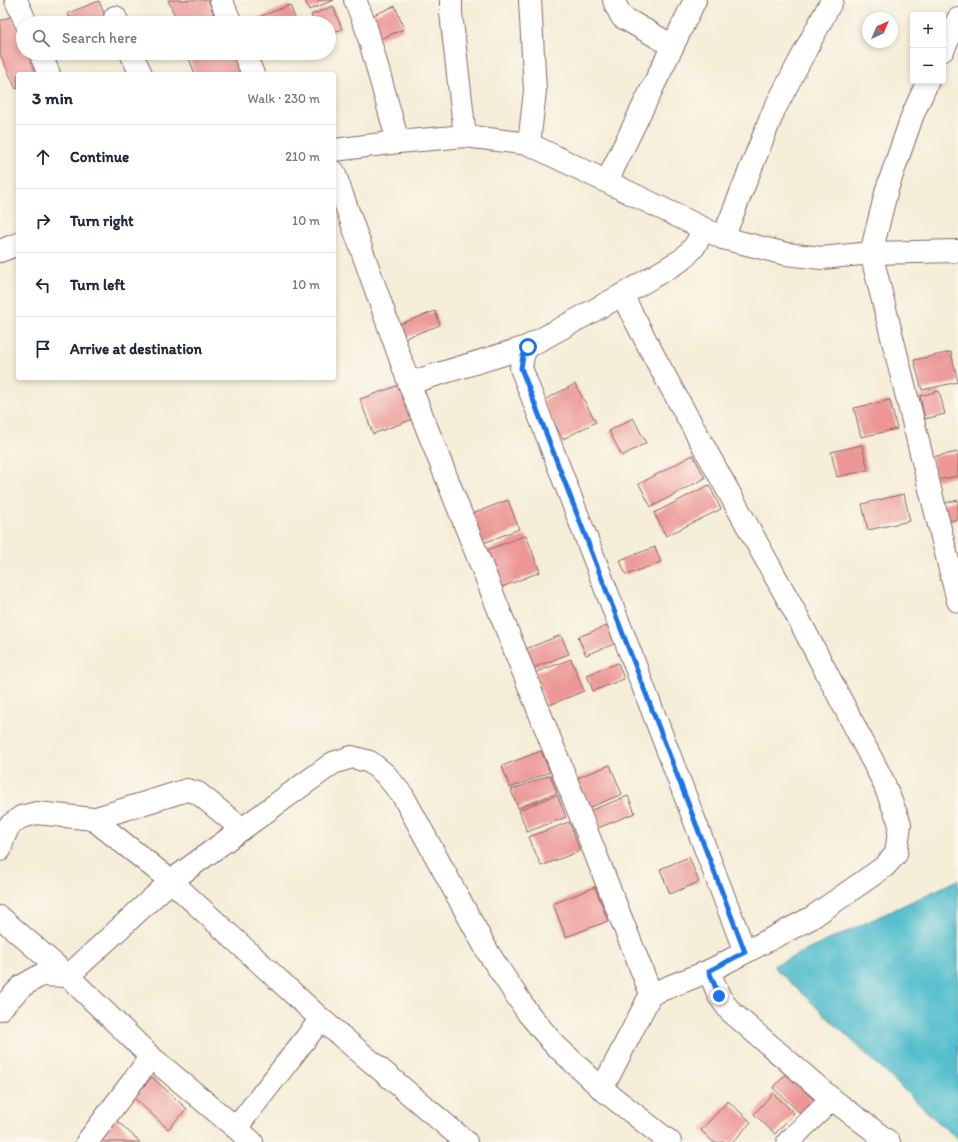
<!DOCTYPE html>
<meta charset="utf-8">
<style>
body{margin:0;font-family:Itim,sans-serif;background:#f2f2f3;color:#1f2937}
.controls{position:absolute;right:12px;top:12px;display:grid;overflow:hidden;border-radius:4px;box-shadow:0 2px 6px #0003}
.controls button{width:36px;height:36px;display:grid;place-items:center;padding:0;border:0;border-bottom:1px solid #e0e1e3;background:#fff;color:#1f2937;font:20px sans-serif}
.compass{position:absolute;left:862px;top:12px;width:36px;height:36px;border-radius:50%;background:#fff;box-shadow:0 2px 6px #0003;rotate:44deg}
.stop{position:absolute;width:12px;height:12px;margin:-9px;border:3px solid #1a73e8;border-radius:50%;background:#fff}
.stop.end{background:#1a73e8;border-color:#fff;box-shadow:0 1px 4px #0008}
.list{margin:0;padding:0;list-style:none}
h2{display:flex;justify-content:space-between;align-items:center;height:52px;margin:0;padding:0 16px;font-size:17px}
h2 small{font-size:13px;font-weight:400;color:#747a83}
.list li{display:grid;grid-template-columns:26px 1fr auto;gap:12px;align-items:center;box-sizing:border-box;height:64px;padding:0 16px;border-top:1px solid #e0e1e3}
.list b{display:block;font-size:15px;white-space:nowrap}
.list em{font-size:13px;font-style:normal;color:#747a83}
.icon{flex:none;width:22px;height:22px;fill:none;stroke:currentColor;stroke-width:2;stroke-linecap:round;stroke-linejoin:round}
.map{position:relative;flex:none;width:958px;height:1142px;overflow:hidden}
.search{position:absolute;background:#fff;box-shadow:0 2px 6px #0003;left:16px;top:16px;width:320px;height:44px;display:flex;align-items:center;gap:10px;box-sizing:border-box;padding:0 14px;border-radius:22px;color:#747a83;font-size:15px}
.panel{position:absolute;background:#fff;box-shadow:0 2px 6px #0003;left:16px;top:72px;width:320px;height:308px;border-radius:4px}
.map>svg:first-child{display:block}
</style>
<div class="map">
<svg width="958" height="1142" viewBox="0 0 958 1142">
<rect width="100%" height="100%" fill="#fbf7ec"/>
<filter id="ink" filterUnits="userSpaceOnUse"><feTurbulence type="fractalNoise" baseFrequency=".025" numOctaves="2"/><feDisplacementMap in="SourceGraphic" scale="8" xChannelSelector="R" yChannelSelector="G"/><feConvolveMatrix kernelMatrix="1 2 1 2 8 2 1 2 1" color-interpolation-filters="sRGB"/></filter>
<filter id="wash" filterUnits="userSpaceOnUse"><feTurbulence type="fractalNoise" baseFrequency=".012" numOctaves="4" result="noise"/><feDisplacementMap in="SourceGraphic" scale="16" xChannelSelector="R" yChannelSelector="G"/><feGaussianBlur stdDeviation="0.9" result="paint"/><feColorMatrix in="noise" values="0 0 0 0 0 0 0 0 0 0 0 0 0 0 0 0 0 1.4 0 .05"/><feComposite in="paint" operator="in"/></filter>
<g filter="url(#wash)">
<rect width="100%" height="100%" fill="#f4edd7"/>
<path fill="#52becd" stroke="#4e6e7c" d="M958,880V1139L940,1124L773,966Z"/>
<g id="blocks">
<g fill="#ec9796">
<path d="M168,0H208L214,14L192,23H178Z"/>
<path d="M305,0H334L309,10Z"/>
<path d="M99,1L108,23H72L68,13Z"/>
<path d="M290,5L297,23H250L249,21Z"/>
<path d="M333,6L342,29L329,34V23H314L311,15Z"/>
<path d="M395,6L404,29L380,39L371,16Z"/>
<path d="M12,16L23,39V53H30L39,74H18V88L16,89L0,54V21Z"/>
<path d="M224,17L226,23H208Z"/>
<path d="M187,53H239L247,74H195Z"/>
<path d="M435,311L440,325L405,338L400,324Z"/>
<path d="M951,352L958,382L922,390L914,360Z"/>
<path d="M575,384L596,422L563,439L542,401Z"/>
<path d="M400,385L413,419L373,434L360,399Z"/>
<path d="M939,391L945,414L925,419L920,396Z"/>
<path d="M890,400L897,429L861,437L854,408Z"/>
<path d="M633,418L646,443L622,456L609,431Z"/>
<path d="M862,445L868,470L837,477L831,452Z"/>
<path d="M958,452V476L937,480L932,457Z"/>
<path d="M693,455L705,478L651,507L639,484Z"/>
<path d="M709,485L721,509L666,536L654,513Z"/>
<path d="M904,494L910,521L868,530L862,504Z"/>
<path d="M508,500L519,529L481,544L469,515Z"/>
<path d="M958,500V519L946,522L942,504Z"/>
<path d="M526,535L540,572L497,589L482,552Z"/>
<path d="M655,547L661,562L626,575L620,560Z"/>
<path d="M612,624L619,642L586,655L578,637Z"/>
<path d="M561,635L569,654L530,669L523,650Z"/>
<path d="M571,659L584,691L547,706L534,673Z"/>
<path d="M618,663L624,679L593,691L587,675Z"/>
<path d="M541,751L550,772L510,788L502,766Z"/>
<path d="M610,765L622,794L584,810L572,780Z"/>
<path d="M550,775L557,793L518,808L511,790Z"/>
<path d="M557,795L566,817L527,832L519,810Z"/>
<path d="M628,796L635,813L593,830L586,812Z"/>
<path d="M569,822L580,851L541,866L529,837Z"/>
<path d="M689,857L699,882L670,894L660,869Z"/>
<path d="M595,887L608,921L566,937L553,904Z"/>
<path d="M786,1074L814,1100L801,1114L773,1088Z"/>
<path d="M152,1077L187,1109L168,1129L134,1098Z"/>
<path d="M773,1093L794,1113L775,1134L754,1114Z"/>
<path d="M728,1101L751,1122L733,1142H713L701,1130Z"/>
<path d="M115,1119L140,1142H105L99,1137Z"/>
</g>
</g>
</g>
<g filter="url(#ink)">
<use href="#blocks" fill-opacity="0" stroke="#866767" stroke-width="1"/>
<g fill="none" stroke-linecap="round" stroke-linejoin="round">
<defs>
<g id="minor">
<path d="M16,0L26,23"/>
<path d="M221,0L231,23"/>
<path d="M355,0L366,27L398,142"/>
<path d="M451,0V13L465,136"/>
<path d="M614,0L616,6L622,17L673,46"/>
<path d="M115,17L118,23"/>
<path d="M943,50L958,19"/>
<path d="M40,53L49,74"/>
<path d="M131,53L141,74"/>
<path d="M244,53L253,74"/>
<path d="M928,81L913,114L887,189L871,253L958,601"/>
<path d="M529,144L535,91L530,0"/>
<path d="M334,150L398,142L465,136L529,144L723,238L786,254L822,258L871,253L958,251"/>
<path d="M334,172L409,383L651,994"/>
<path d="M607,181L695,0"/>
<path d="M704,230L694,247L683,259L622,295L527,347L523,356L521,368L745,952"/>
<path d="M723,238L774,110L832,0"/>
<path d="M0,251L18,244"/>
<path d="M409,383L527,347"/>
<path d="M93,819L171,881L321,1019"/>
<path d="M0,850L4,837L9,826L21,817L37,813L93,819L187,790L198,793L242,829"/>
<path d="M0,917L68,976L151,1057"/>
<path d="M709,971L719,996L730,1011L832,1099"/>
<path d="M0,1009L22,986L41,975L68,976L171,881L242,829L333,763L352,757L370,762L385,774L403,796L489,954L528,1013L553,1043L602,1089L670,1142"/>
<path d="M602,1089L651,994L709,971L811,918L884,867L896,854L900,824L883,781L796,614L656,360L622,295"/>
<path d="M87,1142L151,1057L236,1128"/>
<path d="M252,1142L236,1128L321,1019L466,1142"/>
<path d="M788,1142L832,1099L889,1142"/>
</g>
</defs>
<use href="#minor" stroke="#866767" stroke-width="24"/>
<use href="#minor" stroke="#fff" stroke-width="22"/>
</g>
</g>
<g fill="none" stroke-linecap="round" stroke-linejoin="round" filter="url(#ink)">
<path stroke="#1a73e8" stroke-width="5" d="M528,347L523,356L521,368L745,952L709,971L719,996"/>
</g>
</svg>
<div class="controls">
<button>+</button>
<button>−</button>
</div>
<svg class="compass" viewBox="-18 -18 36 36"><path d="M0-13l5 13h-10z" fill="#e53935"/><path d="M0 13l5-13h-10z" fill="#747a83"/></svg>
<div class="stop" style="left:528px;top:347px"></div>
<div class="stop end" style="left:719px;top:996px"></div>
<div class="search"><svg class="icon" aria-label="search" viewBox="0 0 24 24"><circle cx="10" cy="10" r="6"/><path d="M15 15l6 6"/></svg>Search here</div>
<section class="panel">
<h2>3 min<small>Walk · 230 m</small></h2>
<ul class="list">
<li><svg class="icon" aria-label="ahead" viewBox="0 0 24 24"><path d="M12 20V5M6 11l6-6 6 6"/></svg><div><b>Continue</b></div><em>210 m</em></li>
<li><svg class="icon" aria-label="right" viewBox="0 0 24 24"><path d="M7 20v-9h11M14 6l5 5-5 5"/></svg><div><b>Turn right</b></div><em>10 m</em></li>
<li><svg class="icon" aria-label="left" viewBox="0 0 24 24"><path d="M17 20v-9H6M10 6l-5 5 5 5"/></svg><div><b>Turn left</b></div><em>10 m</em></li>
<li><svg class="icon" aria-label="arrive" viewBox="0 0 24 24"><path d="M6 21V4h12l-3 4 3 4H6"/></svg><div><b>Arrive at destination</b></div></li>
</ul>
</section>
</div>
